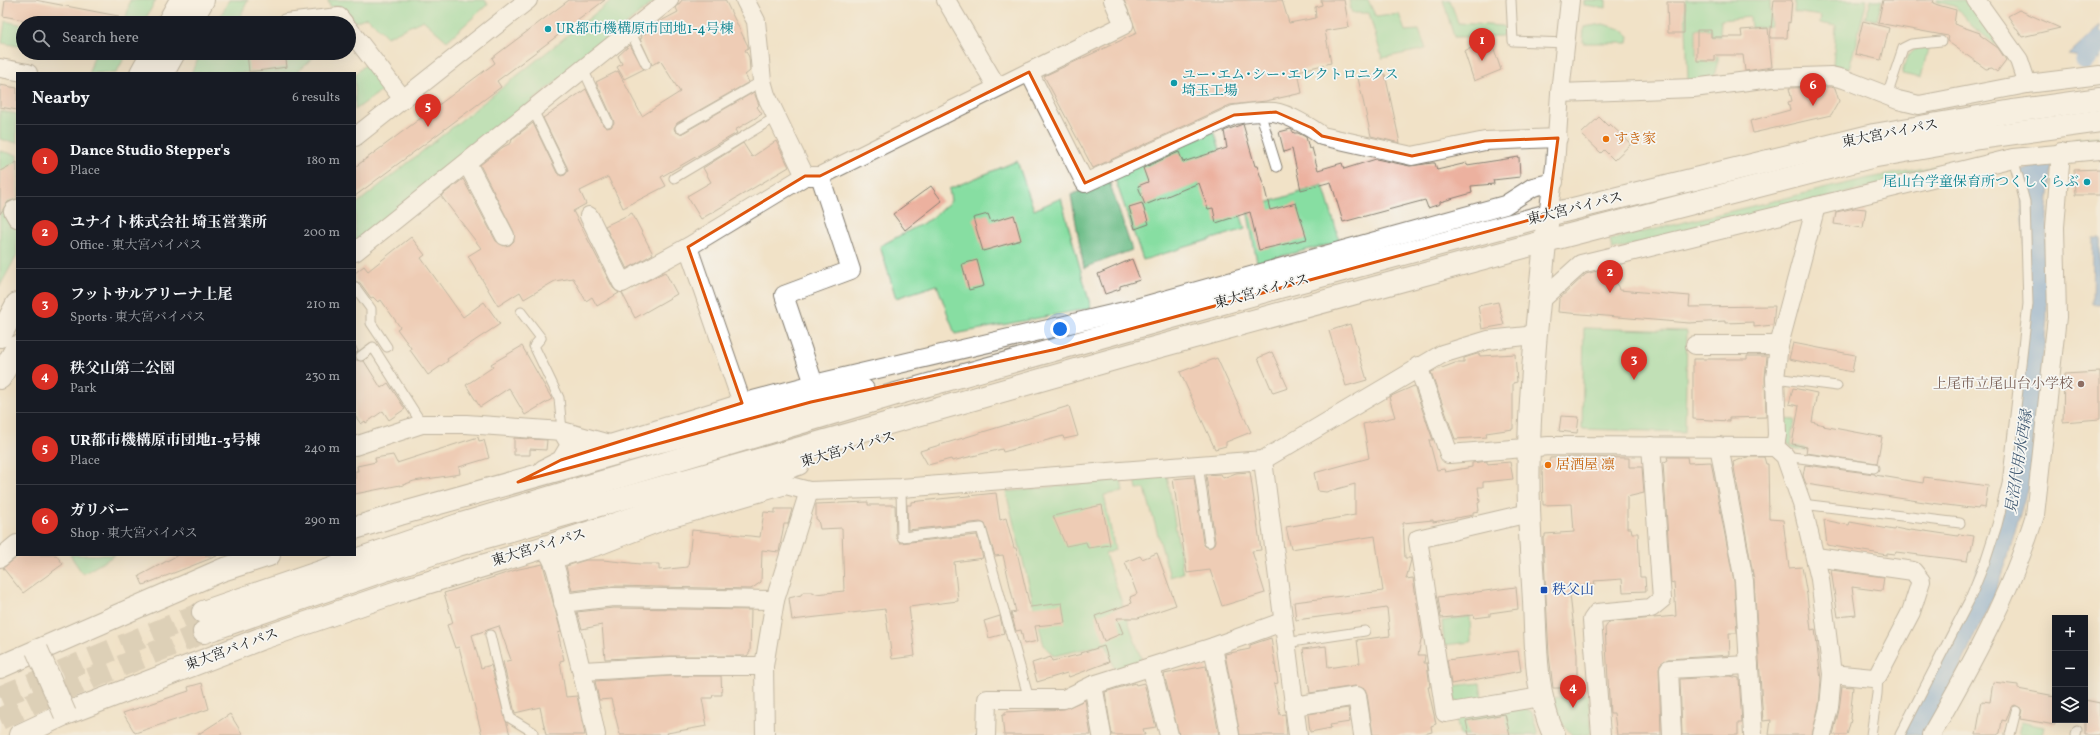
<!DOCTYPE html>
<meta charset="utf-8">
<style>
body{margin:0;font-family:Vollkorn,"Noto Serif JP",serif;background:#20242c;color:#f1f3f6}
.controls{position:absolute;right:12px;bottom:12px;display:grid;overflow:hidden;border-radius:0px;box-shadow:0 4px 16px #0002}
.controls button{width:36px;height:36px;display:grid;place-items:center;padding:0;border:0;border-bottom:1px solid #363941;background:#171b24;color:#f1f3f6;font:20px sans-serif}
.you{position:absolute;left:1060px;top:329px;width:14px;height:14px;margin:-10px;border:3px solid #fff;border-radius:50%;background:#1a73e8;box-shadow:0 0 0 6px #1a73e833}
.badge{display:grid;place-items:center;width:26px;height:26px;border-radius:50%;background:#d93025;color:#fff;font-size:13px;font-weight:700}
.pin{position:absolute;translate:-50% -33px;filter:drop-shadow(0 1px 2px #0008)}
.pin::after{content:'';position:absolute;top:21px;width:14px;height:12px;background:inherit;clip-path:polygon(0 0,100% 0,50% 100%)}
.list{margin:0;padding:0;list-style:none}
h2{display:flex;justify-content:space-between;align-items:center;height:52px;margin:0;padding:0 16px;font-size:17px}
h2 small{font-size:13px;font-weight:400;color:#9ea1a6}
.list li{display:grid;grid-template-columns:26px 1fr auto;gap:12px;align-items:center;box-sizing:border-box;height:72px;padding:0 16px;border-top:1px solid #363941}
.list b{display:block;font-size:15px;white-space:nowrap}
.list p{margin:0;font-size:13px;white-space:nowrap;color:#9ea1a6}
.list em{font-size:13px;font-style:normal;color:#9ea1a6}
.icon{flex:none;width:22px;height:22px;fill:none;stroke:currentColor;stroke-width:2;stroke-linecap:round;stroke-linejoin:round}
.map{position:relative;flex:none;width:2100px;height:735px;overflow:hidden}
.search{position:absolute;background:#171b24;box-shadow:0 4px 16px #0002;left:16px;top:16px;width:340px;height:44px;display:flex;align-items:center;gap:10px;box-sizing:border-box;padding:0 14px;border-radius:22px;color:#9ea1a6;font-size:15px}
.panel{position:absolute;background:#171b24;box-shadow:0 4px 16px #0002;left:16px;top:72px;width:340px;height:484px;border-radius:0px}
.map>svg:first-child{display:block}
</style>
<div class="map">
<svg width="2100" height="735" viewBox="0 0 2100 735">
<rect width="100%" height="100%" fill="#f6f6f2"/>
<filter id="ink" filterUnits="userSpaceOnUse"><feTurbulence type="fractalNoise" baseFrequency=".025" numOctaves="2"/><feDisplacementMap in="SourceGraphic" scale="8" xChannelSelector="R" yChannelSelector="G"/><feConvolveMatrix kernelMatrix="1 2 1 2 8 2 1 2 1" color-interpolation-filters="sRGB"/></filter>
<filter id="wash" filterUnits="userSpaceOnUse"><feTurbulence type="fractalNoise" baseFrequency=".012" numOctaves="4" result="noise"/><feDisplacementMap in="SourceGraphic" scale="16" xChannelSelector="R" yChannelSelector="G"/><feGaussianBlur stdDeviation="0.9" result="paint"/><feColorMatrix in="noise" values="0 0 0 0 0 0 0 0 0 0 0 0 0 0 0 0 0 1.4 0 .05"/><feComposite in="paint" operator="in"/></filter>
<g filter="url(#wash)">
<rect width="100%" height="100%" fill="#f1e2c7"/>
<g fill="#87dea2" stroke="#527d5f" fill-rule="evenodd">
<path d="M130,0H156L143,23H125Z"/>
<path d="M229,0H248L237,23H217Z"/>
<path d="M328,0H485L488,4L447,41L423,20L387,37L367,17L355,22L340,6L330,7Z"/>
<path d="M612,0H656L355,246V205Z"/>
<path d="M1349,0H1368L1376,17L1399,14L1405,31L1419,30L1426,49L1382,58L1369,13H1352Z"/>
<path d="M1443,0H1450L1458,23L1503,26L1506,31L1502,36L1454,37Z"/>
<path d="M1584,0H1606V8L1584,5Z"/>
<path d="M1685,0H1770L1771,26L1751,28L1750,17L1721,20L1718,61L1713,79L1688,81ZM1696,29H1711L1712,36H1718V55H1716V61H1706V55H1696Z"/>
<path d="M1795,0H1867L1849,69L1833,65L1836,26L1820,23L1821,16L1794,12Z"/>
<path d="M1871,0H1882L1877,20L1865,18Z"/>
<path d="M1937,0H1970L2001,49L1972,26L1955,6L1937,2Z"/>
<path d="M5,21L23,25V47L2,43Z"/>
<path d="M1603,24L1621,29L1629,36L1628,43H1583L1584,27Z"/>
<path d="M1919,47L1928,48L1921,78L1902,74C1906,60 1905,54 1919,47Z"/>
<path d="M95,53H127L116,73H89Z"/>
<path d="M201,53H318L296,73H191Z"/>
<path d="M365,65L384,89L355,110V74Z"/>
<path d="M0,111L17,114V143L0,139Z"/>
<path d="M1214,131L1245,229L1143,260L1114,176Z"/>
<path d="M2100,136V141L2076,142L2075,138Z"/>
<path d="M0,151L17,155V255L0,286Z"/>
<path d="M2009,153L1612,250L1610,240L1869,178Z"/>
<path d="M1017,161L1034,210L1061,198L1091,308L955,334L937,285L896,298L880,246L931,219L951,201L949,189Z"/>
<path d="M1323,185L1340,242L1257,262L1247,209Z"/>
<path d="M1584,328L1687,331L1685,432L1582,429Z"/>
<path d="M1784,419L1795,420L1791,445L1817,451V453L1792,448L1786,441Z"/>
<path d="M1167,475L1183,573L1170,577L1145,489H1137L1135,478Z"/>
<path d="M1121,479L1123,492L1104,495L1115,550L1105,554L1143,664L1115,670L1106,644L1054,656L1044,646L1006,492Z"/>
<path d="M70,555H115L83,574Z"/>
<path d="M1470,616L1471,642L1444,645L1442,621Z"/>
<path d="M1480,683L1482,698L1459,703L1451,697V686Z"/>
<path d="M1588,694L1592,732L1588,735H1572L1558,718L1554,698Z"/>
<path d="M1520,705L1532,712L1538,735H1460L1456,717Z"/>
<path d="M2021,722L2044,727L2042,735H2018Z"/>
</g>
<path fill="#6dbd88" stroke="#446c52" d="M1108,178L1132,250L1084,268L1071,195Z"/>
<g fill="#6fa5dd" stroke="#46607c">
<path d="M2100,25V60L2068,55Z"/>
<path d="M2052,164L2047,218V319L2030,479L2007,560L1994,595L1960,668L1925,735H1904L2004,511L2030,306L2019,170Z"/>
<path d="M2093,238H2100V304H2092Z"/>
</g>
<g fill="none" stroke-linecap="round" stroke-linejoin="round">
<path stroke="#6fa5dd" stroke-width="19" d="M2085,61L2100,41"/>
</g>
<g id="blocks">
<g fill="#ecb19f">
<path d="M5,0H35L118,16V23H40L3,16Z"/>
<path d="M569,0H605L497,81L501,87L355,196V167L495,63L492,58Z"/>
<path d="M682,0H725L748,46V48L745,50L749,57L750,71L745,75L749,82L677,123L674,128L675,131L680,134L683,133L754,92L759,105L757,107L762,114L735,130L737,133L661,177L666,186L623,208L608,177L580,191L586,204L573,211L613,288L619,293L597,306L592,297L586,301L573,278L555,281L524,299L520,292L498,306L468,256L481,248L441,196L463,179L496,241L504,246L510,245L514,241V232L480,165L503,147L511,143L512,139L533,123L557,173L561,176L565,175L568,171L567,167L543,118L586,89L603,125L607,128L611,127L614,123L613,119L596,82L618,71L642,116L680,92L660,60L652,65L640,39L642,38L641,36L657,25L659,22L678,12L676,8Z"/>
<path d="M1124,0H1282L1289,23L1316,18L1315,7L1322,5L1321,0H1344L1349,27L1325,31L1331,63L1298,71L1302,93L1266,101L1230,105L1093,168L1044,76L1137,33Z"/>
<path d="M1774,0H1792L1790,23L1788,22L1787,38H1770Z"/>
<path d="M1883,0H1934L1933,3L1938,5L1956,10L1954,24L1980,33V35L1998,48L2006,60L1997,72L1992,68L1986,69L1947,41L1948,36L1878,23Z"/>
<path d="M1667,2H1684V33H1668Z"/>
<path d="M2019,10L2060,28L2022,37L2008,16Z"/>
<path d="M1863,21L1889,28L1881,60L1855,54Z"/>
<path d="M1768,28L1772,67L1745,71L1743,55H1715V61H1697V30H1711V37H1742L1741,30Z"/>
<path d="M1491,40L1501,70L1474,81L1464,51Z"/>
<path d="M630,45L644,69L624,79L617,67L622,64L618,56Z"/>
<path d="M247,53H285L287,67L249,72Z"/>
<path d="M1385,74L1400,143L1371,136L1358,78Z"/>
<path d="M0,85L17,88V110L0,107Z"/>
<path d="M1830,87L1835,88L1839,101L1831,115L1753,133L1750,121L1790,110L1788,102L1792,101L1789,88Z"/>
<path d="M1599,117L1608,126L1610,124L1631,144L1614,160L1604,150L1601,153L1581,134Z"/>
<path d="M1243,124L1255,166H1257L1264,186L1270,210L1296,203L1307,239L1259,250L1250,212L1216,223L1213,208L1208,209L1199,183L1145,205L1138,186L1148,182L1143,168L1179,152L1183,162L1227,148L1224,131Z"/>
<path d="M1291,129L1294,133H1298L1306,137L1309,149L1312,148L1318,170L1342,163L1344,169L1376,159L1410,166L1432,163H1435L1437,170L1467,163V165L1519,157L1520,177L1493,180L1494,184L1471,186L1472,193L1440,202V204L1428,208L1425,200L1343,222L1331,182L1301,190L1292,149L1284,152L1279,132Z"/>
<path d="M776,141L789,167L701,219L687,196L711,182L703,168L743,143L752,157Z"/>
<path d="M17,162V199L8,202L0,214V171Z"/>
<path d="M2100,169V195H2075L2074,170Z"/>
<path d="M931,186L942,201L905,230L893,214Z"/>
<path d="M1142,203L1149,224L1135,229L1129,207Z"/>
<path d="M1855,208L1866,209L1863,228L1834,224L1836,212Z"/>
<path d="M632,213L653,254L627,269L605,226Z"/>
<path d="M988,214L991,222L1014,215L1021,240L983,251L973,218Z"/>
<path d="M411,237L425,255L421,258L463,317L484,302L500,324L447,359L448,361L428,375L410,350L411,348L397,329L400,327L381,300L378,302L373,297L371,298L360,283L355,281V273L364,266L368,271Z"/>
<path d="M1132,259L1140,280L1120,286V289L1105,294L1098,274Z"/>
<path d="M977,260L984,286L969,290L962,264Z"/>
<path d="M1612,267L1619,290L1690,296L1689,307L1775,306L1773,325L1754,327V322L1725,323V321L1689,323L1558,312L1559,299L1586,274Z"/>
<path d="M665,272L677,294L635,318L622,293Z"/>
<path d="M1498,302L1504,325L1482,329L1478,306Z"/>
<path d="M1350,324L1367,380L1346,386L1329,331Z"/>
<path d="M1793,343L1855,355L1852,372L1789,359Z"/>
<path d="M355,345L358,351L355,354L356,360L364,361L381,388L388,383L405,409L389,420L383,411L366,423L365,421L361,424L355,416Z"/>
<path d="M522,346L552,399L525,415L509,388L480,407L466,385L493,367L491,364Z"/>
<path d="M1272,352L1288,388L1273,393L1258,358Z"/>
<path d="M1477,354H1479L1480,356L1515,354L1517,382L1513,383V429L1486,433L1487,437L1455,439L1431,372L1455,363H1464V358Z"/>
<path d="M1747,356H1767L1765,378L1766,417L1729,418V421L1693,419V359H1747Z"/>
<path d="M1217,358L1251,432L1226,442V446L1215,449L1180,372Z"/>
<path d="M2100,372V419L2063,422L2064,374Z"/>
<path d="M1414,386L1433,440H1429L1437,470L1444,469L1445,472L1472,467V463L1487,461V464L1510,462L1513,479L1483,482V487H1478L1480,502L1478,503L1479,511L1473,512V515L1433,522V520L1403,523L1405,558H1410L1411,560L1406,579L1413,578L1422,636L1418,655H1425L1424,663H1427L1430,687H1428L1436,724L1431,726L1432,732L1419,735H1373L1367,694L1365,689L1355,686L1310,693L1303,649L1326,646L1328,668L1360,663L1357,640L1390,636L1387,608L1296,620L1294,602L1383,591L1375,536L1291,549L1286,527L1355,515V484L1326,492L1318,491L1314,473L1369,458L1363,424L1395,417L1389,397Z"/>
<path d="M1793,388L1817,393L1812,422L1824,425L1823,426L1882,437L1877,463L1806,453L1807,447L1792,444L1799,406L1789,404Z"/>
<path d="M1069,406L1078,436L1064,439L1063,436L1003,452L1002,449L952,461L951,459L928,465L920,451Z"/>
<path d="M1561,416L1579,417L1577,433L1559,431Z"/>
<path d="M478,437L479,441L484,440L489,458L459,467L460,474L414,481L400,486V485L355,494V471H358L357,466L376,462L375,458L393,455L397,463Z"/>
<path d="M514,438L547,440L546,450L530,449V455H514Z"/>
<path d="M1575,457L1629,458V467H1642L1644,493L1627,497V528H1631L1632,533H1638L1640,577H1645L1646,591L1623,592L1622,579L1594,581L1595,584L1574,586L1575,594L1570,595L1577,654V684L1568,685L1567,688H1553L1549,655L1543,538L1545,537V534L1574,532L1572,504L1543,505L1542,467L1545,466V462H1549L1550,458Z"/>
<path d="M1667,457H1687L1688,463L1711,462L1734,582L1737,633H1729L1730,655L1668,659L1660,664L1659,669L1661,735H1617L1614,713H1610L1605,628L1609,622L1676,616L1674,582L1671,583L1663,463L1668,460Z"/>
<path d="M1747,457H1764L1766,464H1768L1769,519L1783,520L1789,568L1802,567L1807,595L1811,630L1815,629L1821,680L1819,705L1812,735H1769L1771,720L1763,721L1754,580L1733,462Z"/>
<path d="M1805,465L1875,474V475L1923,483L1924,477L1988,486L1985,508L1979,507L1978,509L1931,503L1806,484L1803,476Z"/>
<path d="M1250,472L1261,550L1252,551L1265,593L1222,606L1210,570L1187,573L1173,479L1194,477L1203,543L1205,546L1209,548L1213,546L1215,541L1206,475L1221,474L1223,478L1236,473Z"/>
<path d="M996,493L1000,520L1006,518L1014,548H1016L1030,607L1062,603L1065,623L1035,626L1038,641L1024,644L1021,630L1016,631L1011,613L1016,612L1003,555L995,556L985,524L980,522L908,530L907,505H911V502Z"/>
<path d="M868,502V505H895L896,537L900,543L977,535L983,558L954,562L958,601L909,607L915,656L892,659L885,609L792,620L789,598L801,595L803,592H813L816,594L844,591L842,528L820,529L818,520L816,519V504Z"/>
<path d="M1102,505L1110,545L1088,548L1086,542L1066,546L1053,516Z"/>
<path d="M775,509H792L788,524H784L779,552L762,550L761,582L751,589L613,586L572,591L566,566L586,560H603L640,564H659V570L688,567L692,530L760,537L764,512L775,513Z"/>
<path d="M1824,520L1849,525L1850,522L1894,530L1895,528L1910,531L1911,529L1958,536L1959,534L1974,536L1971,551H1969L1967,561L1896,552L1895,554L1887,553V555L1827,545Z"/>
<path d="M1157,553L1176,605L1138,618H1117L1123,633L1104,641L1095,616L1132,603L1130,597L1137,594L1125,562L1140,556L1142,559Z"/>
<path d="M20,555H56L63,564L23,593L3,568Z"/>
<path d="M178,555L217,556L143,585L139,576Z"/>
<path d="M543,564L561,632L558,633L564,660L560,661L566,697L577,696L585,735H546L540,707L515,713L503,662L511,660L499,626L472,635L481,668L491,665L510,735H482L459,647L455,648L447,625L453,623L444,593L519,569Z"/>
<path d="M1831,570L1884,577L1882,591L1852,587L1856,615L1838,617Z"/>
<path d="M1516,587L1518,609L1490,613V616L1475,618L1474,615L1441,618L1438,597Z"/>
<path d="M614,608L751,610L750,652L747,656H671L605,659L602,625L582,629L577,612Z"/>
<path d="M1000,616L1004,634L989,638L984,621Z"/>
<path d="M1271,638L1278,683L1274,684L1280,715L1285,714L1287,735H1240L1225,654L1250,649V645Z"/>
<path d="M1104,646L1109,662L1069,677L1067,673L1037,682L1032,663L1051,657L1052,661L1082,654L1081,653Z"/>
<path d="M1518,651L1521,671L1451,684L1447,660Z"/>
<path d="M1206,666L1219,735H1179L1164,674Z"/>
<path d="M671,676H721L722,695H713L712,698H702L707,726L667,733L668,735H620L611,699L599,700L595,681Z"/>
<path d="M1730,676L1739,678L1742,723H1738V735H1682L1680,679Z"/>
<path d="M1993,682L2018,685V689L2055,696V725L2020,719L2022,709L2015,705L2011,707L2006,721L2002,720L2000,733L1997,735H1976L1982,701L1990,702Z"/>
<path d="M202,683L209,709L135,733L123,713L189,691L188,687Z"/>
<path d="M1135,683L1136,685L1144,683L1156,727L1143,729L1145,735H1112L1105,692Z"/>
<path d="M1842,686L1853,687L1850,719L1851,720L1847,735H1833L1839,710Z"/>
<path d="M1085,700L1091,735H1004L1002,715H1005V712L1064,709Z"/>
<path d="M2085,700L2100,703V735H2085Z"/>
<path d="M1348,708L1350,722L1330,725L1331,728L1310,732L1308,714Z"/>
<path d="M230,714L243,735H197Z"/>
<path d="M1505,714L1510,735H1469L1466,721Z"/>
</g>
</g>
</g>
<g filter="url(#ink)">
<use href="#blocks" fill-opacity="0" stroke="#867f72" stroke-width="1"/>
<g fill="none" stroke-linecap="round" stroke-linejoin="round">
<g stroke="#c6baa5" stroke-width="22" stroke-dasharray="22 11" stroke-linecap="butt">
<path d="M0,697L203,612"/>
<path d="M0,719L41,699L204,632"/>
</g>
<defs>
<g id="service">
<path d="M1511,0L1513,41L1566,43"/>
<path d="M630,31L646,64"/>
<path d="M583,69L608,122"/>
<path d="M1887,96L1903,48L1911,44L1941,41"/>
<path d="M533,110L562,170"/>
<path d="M1260,112L1277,167"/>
<path d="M680,128L762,81"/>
<path d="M674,178L776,117"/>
<path d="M355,287L371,309V323L387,347"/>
<path d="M521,312L541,338L534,346L559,398L562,431"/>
<path d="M361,356L373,347L422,424"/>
<path d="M1775,378L1837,386"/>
<path d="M1785,456L1874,468"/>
<path d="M1198,464L1209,542"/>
<path d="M901,488L902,537L981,528L1029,699"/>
<path d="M1802,504L1960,523"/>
<path d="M490,635L510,718L533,732V735"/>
<path d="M1285,643L1365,631"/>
<path d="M1871,735L1877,694L1878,675"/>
<path d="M1900,735L1969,601L1985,562L1997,525L2007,484L2028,304L2025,202L2013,158"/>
<path d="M2010,735L2016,711"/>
<path d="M2076,735L2077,731"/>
</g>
<g id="minor">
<path d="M745,0L756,21L762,81L766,95L805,176"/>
<path d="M946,0L997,87"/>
<path d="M1976,0L2019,60L2027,84"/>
<path d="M286,23L339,17L344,23"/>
<path d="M349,29L403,99"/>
<path d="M0,68L28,73"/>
<path d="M1029,72L1124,25L1113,0"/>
<path d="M1560,93L1693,88L1771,78L1831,76L1844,79L1898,100L1919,105L2027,84L2100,75"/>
<path d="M355,137L528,0"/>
<path d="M467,163L505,236"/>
<path d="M17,209L13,211L17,218"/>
<path d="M1548,215L1555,166L1560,93L1570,0"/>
<path d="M589,216L622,283L688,247L805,176H820L1029,72L1085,183L1234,115C1247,113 1261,111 1274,112C1288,114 1312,128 1322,136L1412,156L1485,141L1558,138"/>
<path d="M688,247L742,403"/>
<path d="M355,252L669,0"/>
<path d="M1540,301L1581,264L2013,158L2100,150"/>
<path d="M1695,345H1779"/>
<path d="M1418,366L1449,454L1549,446L1775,447L1785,456L1802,504L1820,579L1832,674L1829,707L1822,735"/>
<path d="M814,384L784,295L851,270L820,176"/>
<path d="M562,431L609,444"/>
<path d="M355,446L422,424H466L562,431L570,445L561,460L543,469"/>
<path d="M1719,446L1744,581L1753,735"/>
<path d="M1775,447L1777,435L1775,378L1779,345L1816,206"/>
<path d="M584,452L742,403L814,384L1133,309L1347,249L1505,205L1533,187L1554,182"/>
<path d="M1529,513L1418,539L1445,713L1541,697"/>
<path d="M546,550C558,565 559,586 564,604C576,648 587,691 596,735"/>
<path d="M1816,557L1913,571L1921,581L1911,612L1878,675L1873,678L1832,674"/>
<path d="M0,558L17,544"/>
<path d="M553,559L598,546L665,520L786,485L809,491L901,488L1263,460"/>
<path d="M563,603L613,597L775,600"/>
<path d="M1213,647L1230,735"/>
<path d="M1151,667L1169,735"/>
<path d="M583,671L671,666H764"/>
<path d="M1093,685L1102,735"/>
<path d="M1294,706L1357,696L1363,735"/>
<path d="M765,735L764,666L775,600L809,491"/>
<path d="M986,735L987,699H1064L1093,685L1213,647L1282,622"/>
<path d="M1298,735L1263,460L1442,354L1488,340L1536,335"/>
<path d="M1601,735L1592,620L1597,613L1651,608L1662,599L1651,446"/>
<path d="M1672,735L1669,669L1749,665"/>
<path d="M1931,735C1971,665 2011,593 2035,515L2057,317L2055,227L2061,152"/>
</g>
<path id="tertiary" d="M1548,215C1540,292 1531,370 1529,447C1527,499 1531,550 1534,601C1536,647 1535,693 1554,735"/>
<g id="primary">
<path d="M168,23L181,0"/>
<path d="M190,23L203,0"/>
<path d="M141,73L152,53"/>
<path d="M163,73L174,53"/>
<path d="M0,336L17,304"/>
<path d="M0,378L17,347"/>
</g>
<g id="trunk">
<path d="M355,528L400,514L661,441L863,390"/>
<path d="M203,612L458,525L689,456L896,394L1276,288L1548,215L1874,135L2013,111L2100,99"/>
<path d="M204,632L458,545L1143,351L1546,241L1871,157L1979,138L2100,121"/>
<path d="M0,667L222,570L269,555"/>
<path d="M20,735L65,714L260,639L400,591L545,547L798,464"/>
</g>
</defs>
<use href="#service" stroke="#867f72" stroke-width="11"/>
<use href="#minor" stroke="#867f72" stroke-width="20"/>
<use href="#tertiary" stroke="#867f72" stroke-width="24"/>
<use href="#primary" stroke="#867f72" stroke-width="24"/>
<use href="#trunk" stroke="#867f72" stroke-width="24"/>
<use href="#service" stroke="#fff" stroke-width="9"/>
<use href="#minor" stroke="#fff" stroke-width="18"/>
<use href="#tertiary" stroke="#fff" stroke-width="22"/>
<use href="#primary" stroke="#fff" stroke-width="22"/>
<use href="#trunk" stroke="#fff" stroke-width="22"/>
<defs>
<path id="trunk-bridge" d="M37,650L65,714"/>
</defs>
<use href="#trunk-bridge" stroke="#867f72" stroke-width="24" stroke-linecap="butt"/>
<use href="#trunk-bridge" stroke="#fff" stroke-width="22"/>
</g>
</g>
<path d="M0 0H2100V735H0ZM1029,72L1085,183L1234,115L1276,112L1312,128L1322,136L1412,156L1485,141L1558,138L1548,215L1057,349L811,402L518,482L561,460L742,403L688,247L805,176H820Z" fill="#f1e2c7" fill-opacity=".55" fill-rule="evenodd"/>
<path fill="none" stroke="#de560d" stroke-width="3" stroke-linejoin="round" d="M1029,72L1085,183L1234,115L1276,112L1312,128L1322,136L1412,156L1485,141L1558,138L1548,215L1057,349L811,402L518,482L561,460L742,403L688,247L805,176H820Z"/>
<g fill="#0f9aa8" stroke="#f6f6f2" stroke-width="1.5">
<circle cx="548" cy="29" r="4"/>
<circle cx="1174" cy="83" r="4"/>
<circle cx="2087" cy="182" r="4"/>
</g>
<g fill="#e8710a" stroke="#f6f6f2" stroke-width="1.5">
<circle cx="1606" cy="139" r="4"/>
<circle cx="1548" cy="465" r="4"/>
</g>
<circle fill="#8d6e63" stroke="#f6f6f2" stroke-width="1.5" cx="2081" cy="384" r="4"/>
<rect fill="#1a4fb4" stroke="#f6f6f2" stroke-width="1.5" x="1540" y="586" width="8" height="8" rx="2"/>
<g text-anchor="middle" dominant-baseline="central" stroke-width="3.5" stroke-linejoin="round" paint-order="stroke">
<g font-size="14" fill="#0d838f" stroke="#f6f6f2" text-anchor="start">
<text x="556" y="29">UR都市機構原市団地1-4号棟</text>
<text x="1182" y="75">ユー･エム･シー･エレクトロニクス<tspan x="1182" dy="16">埼玉工場</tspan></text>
<text x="2079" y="182" text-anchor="end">尾山台学童保育所つくしくらぶ</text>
</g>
<g font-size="14" fill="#1c1c1c" stroke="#f6f6f2">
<text transform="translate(1890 134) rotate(-11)">東大宮バイパス</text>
<text transform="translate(1575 209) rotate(-14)">東大宮バイパス</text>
<text transform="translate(1262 292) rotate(-15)">東大宮バイパス</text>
<text transform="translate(848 450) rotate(-16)">東大宮バイパス</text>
<text transform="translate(539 548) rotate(-17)">東大宮バイパス</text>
<text transform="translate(232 650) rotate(-20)">東大宮バイパス</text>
</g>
<g font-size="14" fill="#c56008" stroke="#f6f6f2" text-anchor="start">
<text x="1614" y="139">すき家</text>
<text x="1556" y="465">居酒屋 凛</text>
</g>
<g font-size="14" fill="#785e54" stroke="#f6f6f2" text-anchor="end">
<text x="2073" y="384">上尾市立尾山台小学校</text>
</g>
<g font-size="14" fill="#164399" stroke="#f6f6f2" text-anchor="start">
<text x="1552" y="590">秩父山</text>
</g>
<g font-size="15" font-style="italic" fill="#415a73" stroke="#f6f6f2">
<text transform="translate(2020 462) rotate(-81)">見沼代用水西縁</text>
</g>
</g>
</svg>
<div class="controls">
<button>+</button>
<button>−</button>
<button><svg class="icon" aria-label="layers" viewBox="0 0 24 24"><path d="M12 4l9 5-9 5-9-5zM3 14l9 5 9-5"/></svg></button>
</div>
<div class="you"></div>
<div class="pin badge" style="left:1482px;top:61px">1</div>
<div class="pin badge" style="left:1610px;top:293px">2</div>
<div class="pin badge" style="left:1634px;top:380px">3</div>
<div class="pin badge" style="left:1573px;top:708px">4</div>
<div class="pin badge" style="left:428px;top:127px">5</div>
<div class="pin badge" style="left:1813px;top:106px">6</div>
<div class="search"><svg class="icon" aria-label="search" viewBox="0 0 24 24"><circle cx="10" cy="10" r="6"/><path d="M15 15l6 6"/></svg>Search here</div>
<section class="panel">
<h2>Nearby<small>6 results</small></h2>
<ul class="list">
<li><span class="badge">1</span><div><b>Dance Studio Stepper's</b><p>Place</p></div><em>180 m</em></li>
<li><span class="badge">2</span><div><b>ユナイト株式会社 埼玉営業所</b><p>Office · 東大宮バイパス</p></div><em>200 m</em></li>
<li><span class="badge">3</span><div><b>フットサルアリーナ上尾</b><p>Sports · 東大宮バイパス</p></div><em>210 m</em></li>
<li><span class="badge">4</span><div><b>秩父山第二公園</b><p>Park</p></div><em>230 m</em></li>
<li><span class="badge">5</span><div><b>UR都市機構原市団地1-3号棟</b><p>Place</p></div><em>240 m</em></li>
<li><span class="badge">6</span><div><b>ガリバー</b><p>Shop · 東大宮バイパス</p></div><em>290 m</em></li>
</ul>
</section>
</div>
